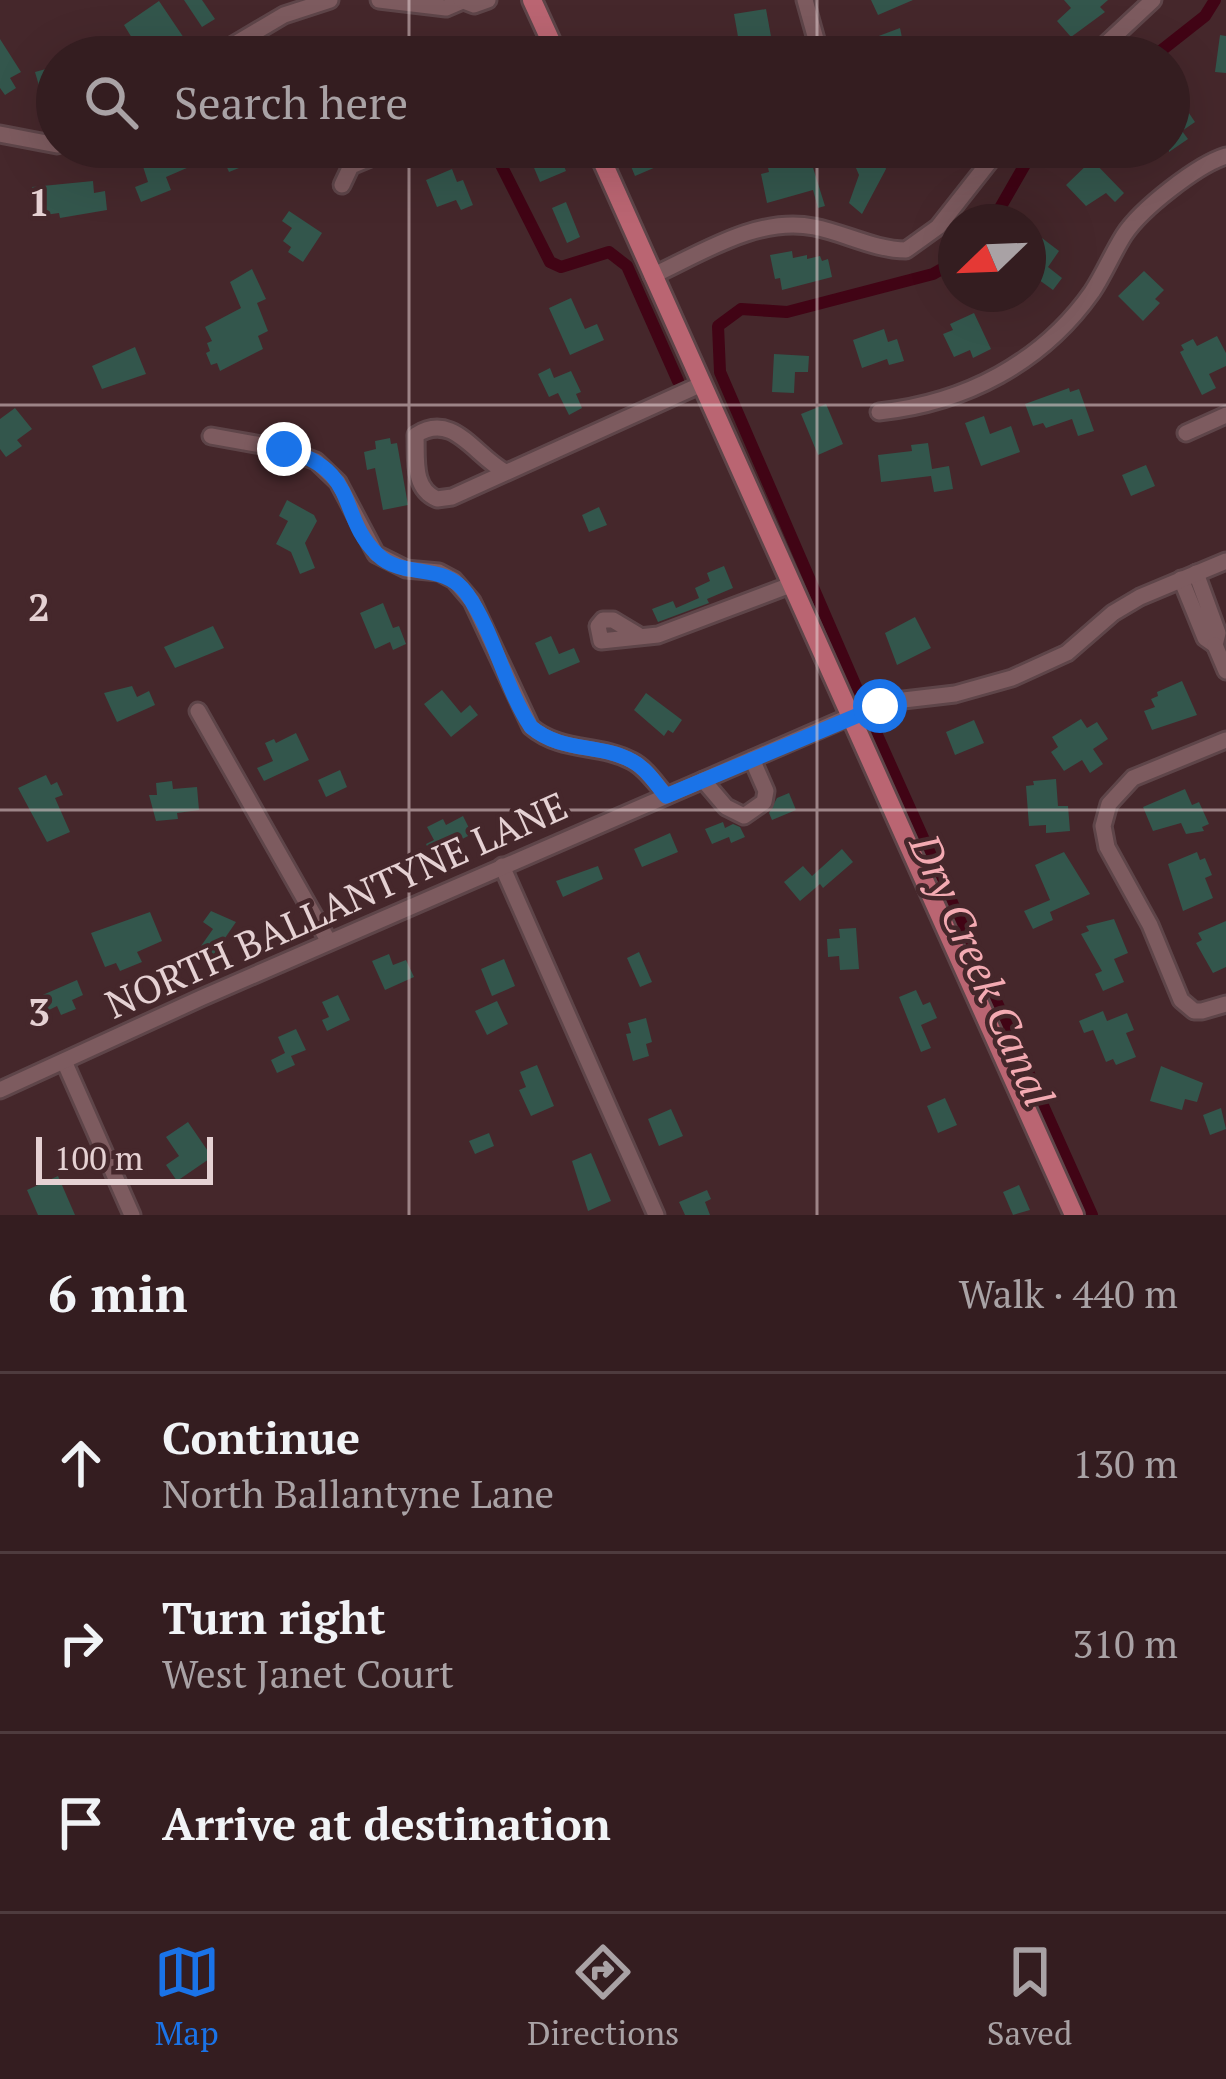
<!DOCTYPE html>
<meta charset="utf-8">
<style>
body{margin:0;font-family:"PT Serif",serif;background:#3c2629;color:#f1f3f6}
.compass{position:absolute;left:938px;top:204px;width:108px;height:108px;border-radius:50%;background:#341d20;box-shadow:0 12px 48px #0002;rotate:247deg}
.scale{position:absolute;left:36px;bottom:30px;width:177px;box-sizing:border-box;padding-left:12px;border:6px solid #e5d1d3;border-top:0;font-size:33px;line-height:42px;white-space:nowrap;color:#e5d1d3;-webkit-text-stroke:9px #45272b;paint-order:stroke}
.stop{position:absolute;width:36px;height:36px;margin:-27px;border:9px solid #1a73e8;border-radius:50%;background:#fff}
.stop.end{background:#1a73e8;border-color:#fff;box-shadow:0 3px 12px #0008}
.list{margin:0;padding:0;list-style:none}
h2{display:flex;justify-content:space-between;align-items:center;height:156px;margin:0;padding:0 48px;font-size:51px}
h2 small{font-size:39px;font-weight:400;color:#a9a2a5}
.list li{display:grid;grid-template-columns:78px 1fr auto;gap:36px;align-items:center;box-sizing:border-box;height:180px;padding:0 48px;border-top:3px solid #4e3b3e}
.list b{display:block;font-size:45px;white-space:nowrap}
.list p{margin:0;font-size:39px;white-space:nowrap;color:#a9a2a5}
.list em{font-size:39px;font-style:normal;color:#a9a2a5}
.icon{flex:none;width:66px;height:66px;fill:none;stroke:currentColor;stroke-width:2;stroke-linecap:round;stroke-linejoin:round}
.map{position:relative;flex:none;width:1226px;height:1215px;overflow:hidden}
.search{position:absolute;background:#341d20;box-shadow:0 12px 48px #0002;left:36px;right:36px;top:36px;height:132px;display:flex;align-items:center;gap:30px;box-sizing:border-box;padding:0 42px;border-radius:66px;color:#a9a2a5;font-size:45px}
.sheet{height:696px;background:#341d20}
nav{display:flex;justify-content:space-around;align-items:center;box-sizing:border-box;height:168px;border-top:3px solid #4e3b3e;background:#341d20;font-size:33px;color:#a9a2a5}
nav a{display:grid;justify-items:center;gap:6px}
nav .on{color:#1a73e8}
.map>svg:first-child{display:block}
</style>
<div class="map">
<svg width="1226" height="1215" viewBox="0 0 1226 1215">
<rect width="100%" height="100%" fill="#45272b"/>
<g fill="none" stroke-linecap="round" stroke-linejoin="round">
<g stroke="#410415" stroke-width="12">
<path d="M1153,57L1205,16L1215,0"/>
<path d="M492,147L550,262L561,267L609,252L627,266L678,381"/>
<path d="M992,222L1031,154L1040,147"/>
<path d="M860,696L720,372L718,326L741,309L787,312L933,274L956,261"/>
<path d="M873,726L1092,1215"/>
</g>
</g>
<g fill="#33564c">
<path d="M184,0H202L215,19L202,27Z"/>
<path d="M871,0H913L878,15Z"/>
<path d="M1064,0H1108L1100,7L1105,12L1071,37L1057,21L1071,8Z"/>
<path d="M159,1L186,41L163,57H94L107,47L117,49L132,38L124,25Z"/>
<path d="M766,9L772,42L740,48L734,14Z"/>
<path d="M900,28L906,57H870L868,40Z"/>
<path d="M1220,35L1226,36V73L1215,72Z"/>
<path d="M0,39L21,72L10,78L16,88L5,95L0,88Z"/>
<path d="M361,45L366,55L385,46L390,57H333Z"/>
<path d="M57,66V99L44,103L35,72Z"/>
<path d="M1178,97L1195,122L1182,131L1188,139L1169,152V104Z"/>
<path d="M143,147H189L196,164L166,177L171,190L141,202L135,187L148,182L139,154L145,152Z"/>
<path d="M218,147H247L254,162L229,172Z"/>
<path d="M556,147L566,171L540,182L532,163Z"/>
<path d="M638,147H647L656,167L635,176L625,152Z"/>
<path d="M847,147H879L886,169L862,214L849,203L859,175Z"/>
<path d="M810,158L825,206L818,208L813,190L767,203L761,174L769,172L768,168Z"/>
<path d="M1092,160L1124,193L1115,202L1106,193L1086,206L1066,185Z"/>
<path d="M452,169L457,182L463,180L473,205L461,210L456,200L437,207L426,180Z"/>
<path d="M93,181L94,193L105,191L107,210L60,218L59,213L38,216L32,187Z"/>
<path d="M566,202L580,237L567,243L552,208Z"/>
<path d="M289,211L322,233L303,262L288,252L291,247L283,241L292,228L282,221Z"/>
<path d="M1038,235L1059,251L1048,267L1062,278L1053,290L1028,272V249Z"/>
<path d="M792,251L793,258L807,255V259L820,256L822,261L828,259L832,277L782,290L780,278L775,279L770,255Z"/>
<path d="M252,269L266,299L257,303L268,331L258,336L263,349L220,371L217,363L211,365L206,353L210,351L207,343L212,341L205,327L241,308L230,282Z"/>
<path d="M1144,271L1164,290L1155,299L1160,303L1143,321L1118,296Z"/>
<path d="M571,298L585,329L597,324L604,340L570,355L549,308Z"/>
<path d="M974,313L991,349L973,358L970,350L954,357L943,334L953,330L950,324Z"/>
<path d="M884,329L888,342L897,339L904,361L889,365L887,359L862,368L853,340Z"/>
<path d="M1217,336L1226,353V366L1209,374L1216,388L1202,395L1180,352L1184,350L1181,345L1193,339L1197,346Z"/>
<path d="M135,347L146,374L102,389L92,366Z"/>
<path d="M774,354L809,356L808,372H795L794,393L772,392Z"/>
<path d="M550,368L554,378L571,371L581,392L576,394L582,408L569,415L558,393L549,397L538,374Z"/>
<path d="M1069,388L1070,392L1079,389L1094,431L1078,436L1072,419L1046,428L1043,423L1033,426L1025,404Z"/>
<path d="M826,404L843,444L818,455L801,414Z"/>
<path d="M15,408L32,429L17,440L22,446L6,457L0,449V419Z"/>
<path d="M984,416L990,434L1011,426L1020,452L981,466L965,423Z"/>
<path d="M390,438L391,444L397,443L408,505L383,510L375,468L367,470L364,452L376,449L375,441Z"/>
<path d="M928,443L932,469L949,466L953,489L934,492L931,476L881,482L878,455L912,451L911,445Z"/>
<path d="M1146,465L1155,486L1131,496L1122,475Z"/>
<path d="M287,500L314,515L317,521L305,543L315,568L300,574L291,552L276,544L288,521L279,516Z"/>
<path d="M599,507L607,525L589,532L582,515Z"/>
<path d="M724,566L733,588L707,599L709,603L658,622L652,609L673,601L676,608L699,598L695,588L710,581L707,573Z"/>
<path d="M383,603L393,628L399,626L406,644L393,650L390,642L375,649L360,613Z"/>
<path d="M915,617L931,648L897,665L885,633Z"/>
<path d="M213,626L224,648L175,668L164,647Z"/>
<path d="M551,636L559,654L574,648L580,662L549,675L535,643Z"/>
<path d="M1182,681L1197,715L1152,730L1144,711L1155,707L1151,699L1158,696L1157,692Z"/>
<path d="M132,686L137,697L149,691L155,705L117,722L104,693Z"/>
<path d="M442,690L461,713L470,705L478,715L451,737L424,704Z"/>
<path d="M646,693L682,720L673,733L668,730L664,736L634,710Z"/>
<path d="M1081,719L1087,728L1097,722L1108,739L1093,749L1103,764L1090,773L1082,760L1064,771L1051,752L1058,747L1052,737Z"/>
<path d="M974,720L984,743L955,755L946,732Z"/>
<path d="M296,733L309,760L264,781L257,768L273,761L265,743L274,739L276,743Z"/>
<path d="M340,770L347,787L326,797L318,780Z"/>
<path d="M46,775L51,785L57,782L63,795L55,798L70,832L47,842L18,788Z"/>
<path d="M1056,779L1058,806H1068L1070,831L1046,833V825L1029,826L1026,786L1034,785L1033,781Z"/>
<path d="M172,781L173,789L197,787L199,810L177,813L178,819L156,821L149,795H157L156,783Z"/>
<path d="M1185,789L1192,805L1199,802L1209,824L1202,827L1204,831L1186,834L1181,823L1153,831L1143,807Z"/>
<path d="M789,793L796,810L772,820L769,813L777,798Z"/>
<path d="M463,816L472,834L431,855L426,844L434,840L427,827L443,819L446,825Z"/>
<path d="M723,822L725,828L733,824L740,827L745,837L731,843L729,837L712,844L705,829Z"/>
<path d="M670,833L678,852L642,867L634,849Z"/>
<path d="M842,849L853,862L823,888L820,884L800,901L784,882L803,866L812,876Z"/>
<path d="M1064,852L1090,894L1050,912L1053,920L1033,929L1024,911L1050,900L1035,865Z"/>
<path d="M1197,852L1200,860L1205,858L1212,875L1205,878L1213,898L1183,911L1168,864Z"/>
<path d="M598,866L603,879L563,897L556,881Z"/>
<path d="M211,911L236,922L214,954L201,946L213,929L203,922Z"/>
<path d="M150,912L162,941L137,952L142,962L120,971L116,963L105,967L91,933Z"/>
<path d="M1114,919L1128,953L1114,959L1124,982L1103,991L1095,974L1102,971L1081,934L1089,931L1086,926Z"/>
<path d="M1226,921V967L1213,973L1196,943L1202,940L1198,933Z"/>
<path d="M856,928L859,969L840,970L839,956L828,957L827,939L840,938L839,929Z"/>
<path d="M639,952L652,982L640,987L627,958Z"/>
<path d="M389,954L393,965L406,960L414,977L385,990L372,961Z"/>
<path d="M504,959L515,986L492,996L481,969Z"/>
<path d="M77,980L83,995L72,1000L76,1009L61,1015L57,1006L45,1012L38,997Z"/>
<path d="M916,990L923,1005L930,1002L937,1018L921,1025L931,1048L921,1052L899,997Z"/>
<path d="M338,995L350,1020L327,1031L322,1020L329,1017L322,1002Z"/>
<path d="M497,1001L508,1024L487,1035L475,1011Z"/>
<path d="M1103,1011L1107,1021L1127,1013L1134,1030L1126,1033L1136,1057L1116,1065L1113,1059L1106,1062L1093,1030L1084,1033L1079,1021Z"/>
<path d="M646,1018L652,1042L646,1044L649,1056L633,1061L626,1034L631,1033L628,1023Z"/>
<path d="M296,1029L306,1050L291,1056L295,1065L277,1073L271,1060L285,1053L278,1037Z"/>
<path d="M537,1065L554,1106L531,1116L519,1090L526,1087L520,1072Z"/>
<path d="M1161,1066L1203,1083L1197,1102L1185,1099L1182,1110L1150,1101Z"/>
<path d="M945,1098L957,1125L938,1133L927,1106Z"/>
<path d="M1221,1108L1226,1129L1210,1135L1203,1115Z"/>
<path d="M671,1109L683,1136L659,1146L648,1119Z"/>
<path d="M188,1122L212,1157L177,1181L166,1165L179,1156L166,1137Z"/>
<path d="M489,1133L494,1146L475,1154L469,1141Z"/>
<path d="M591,1153L611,1201L588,1211L572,1161Z"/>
<path d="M58,1176L75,1215H38L27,1190Z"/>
<path d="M1019,1185L1030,1210L1013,1215L1003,1192Z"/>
<path d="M707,1190L711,1199L705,1202L710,1215H685L679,1202Z"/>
</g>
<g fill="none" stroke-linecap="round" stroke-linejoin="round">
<defs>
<g id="minor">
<path d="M379,0L446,8L460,2"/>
<path d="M461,0L474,5L488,0"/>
<path d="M805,0L819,50"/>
<path d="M213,57L284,15L330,0"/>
<path d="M1092,57L1153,0"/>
<path d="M0,134L57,145"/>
<path d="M342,185L351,166L396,147"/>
<path d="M652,276C702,253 757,216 814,227C845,233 875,250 906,250L938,227L1001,147"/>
<path d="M879,412C965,403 1042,363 1092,292C1104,274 1112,254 1124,235C1141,209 1197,165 1226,156"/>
<path d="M1186,433L1226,415"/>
<path d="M211,436L284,449L316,461L338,482L376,554L406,569L439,572L454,580L472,601L531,727C562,753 599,743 632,761C646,768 656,784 666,795"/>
<path d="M505,472C474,455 453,411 416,435C417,459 412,488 437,499L452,497L702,384"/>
<path d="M1181,579L1205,638L1215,645L1218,633L1196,573"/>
<path d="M638,635L613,620H603L598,626L601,641L658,635L793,584"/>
<path d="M1215,645L1226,671"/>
<path d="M198,711L329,942"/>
<path d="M1226,740L1133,778L1109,804L1103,826L1107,847L1150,925L1181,1000L1194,1011H1202L1226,1004"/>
<path d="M703,780L726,807L744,816L764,802L766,791L752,759"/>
<path d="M502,866L656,1215"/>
<path d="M64,1061L132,1215"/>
<path d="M0,1090L201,998L851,716L895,701L955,694L1012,678L1067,653L1113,613L1140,597L1226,561"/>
</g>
<g id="major">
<path d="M532,0L558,57"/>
<path d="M596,147L1074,1215"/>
</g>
</defs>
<use href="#minor" stroke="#5e4549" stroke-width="21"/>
<use href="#major" stroke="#5e4549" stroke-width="24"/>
<use href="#minor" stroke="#7d5b5f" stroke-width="15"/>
<use href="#major" stroke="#ba6572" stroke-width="18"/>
</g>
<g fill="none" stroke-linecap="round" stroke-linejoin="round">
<path stroke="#1a73e8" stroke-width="15" d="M284,449C362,471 336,515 378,555C404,580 444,561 467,594C495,634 504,686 531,727C562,753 599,743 632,761C646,768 656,784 666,796L880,706"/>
</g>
<path fill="none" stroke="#e5d1d3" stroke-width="3" stroke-opacity="0.55" d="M409,0V57M817,0V57M409,147V1215M817,147V1215M0,405H1226M0,810H1226"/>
<g text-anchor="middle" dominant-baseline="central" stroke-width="9" stroke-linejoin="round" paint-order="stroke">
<g font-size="39" fill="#e5d1d3" stroke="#45272b">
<text transform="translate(336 904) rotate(-24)">NORTH BALLANTYNE LANE</text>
</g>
<g font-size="42" font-style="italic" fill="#f3aab2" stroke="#45272b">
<text transform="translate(983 970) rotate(66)">Dry Creek Canal</text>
</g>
</g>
<g font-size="39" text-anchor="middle" font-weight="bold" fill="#e5d1d3" stroke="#45272b" stroke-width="9" stroke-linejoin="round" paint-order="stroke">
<text x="39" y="216">1</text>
<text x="39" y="621">2</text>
<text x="39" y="1026">3</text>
</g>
</svg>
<svg class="compass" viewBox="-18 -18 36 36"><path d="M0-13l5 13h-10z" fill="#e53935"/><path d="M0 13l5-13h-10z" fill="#a9a2a5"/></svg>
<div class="scale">100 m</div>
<div class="stop" style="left:880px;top:706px"></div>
<div class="stop end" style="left:284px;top:449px"></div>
<div class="search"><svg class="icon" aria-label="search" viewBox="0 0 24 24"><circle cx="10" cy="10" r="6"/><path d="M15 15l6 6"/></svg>Search here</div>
</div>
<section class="sheet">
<h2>6 min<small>Walk · 440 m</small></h2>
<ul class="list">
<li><svg class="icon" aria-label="ahead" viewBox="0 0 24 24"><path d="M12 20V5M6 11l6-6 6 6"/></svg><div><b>Continue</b><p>North Ballantyne Lane</p></div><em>130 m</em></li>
<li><svg class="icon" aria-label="right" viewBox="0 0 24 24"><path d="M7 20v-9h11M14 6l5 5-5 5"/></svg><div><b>Turn right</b><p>West Janet Court</p></div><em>310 m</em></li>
<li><svg class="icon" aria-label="arrive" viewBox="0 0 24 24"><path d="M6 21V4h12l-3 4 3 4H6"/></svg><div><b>Arrive at destination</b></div></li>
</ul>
</section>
<nav>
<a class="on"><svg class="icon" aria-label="map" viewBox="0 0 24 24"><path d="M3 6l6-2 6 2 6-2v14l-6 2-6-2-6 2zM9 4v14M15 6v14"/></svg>Map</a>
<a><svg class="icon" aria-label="directions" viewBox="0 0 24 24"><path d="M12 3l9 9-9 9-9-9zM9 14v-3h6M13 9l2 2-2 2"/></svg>Directions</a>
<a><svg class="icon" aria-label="saved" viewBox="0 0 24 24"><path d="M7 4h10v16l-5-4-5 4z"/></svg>Saved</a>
</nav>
